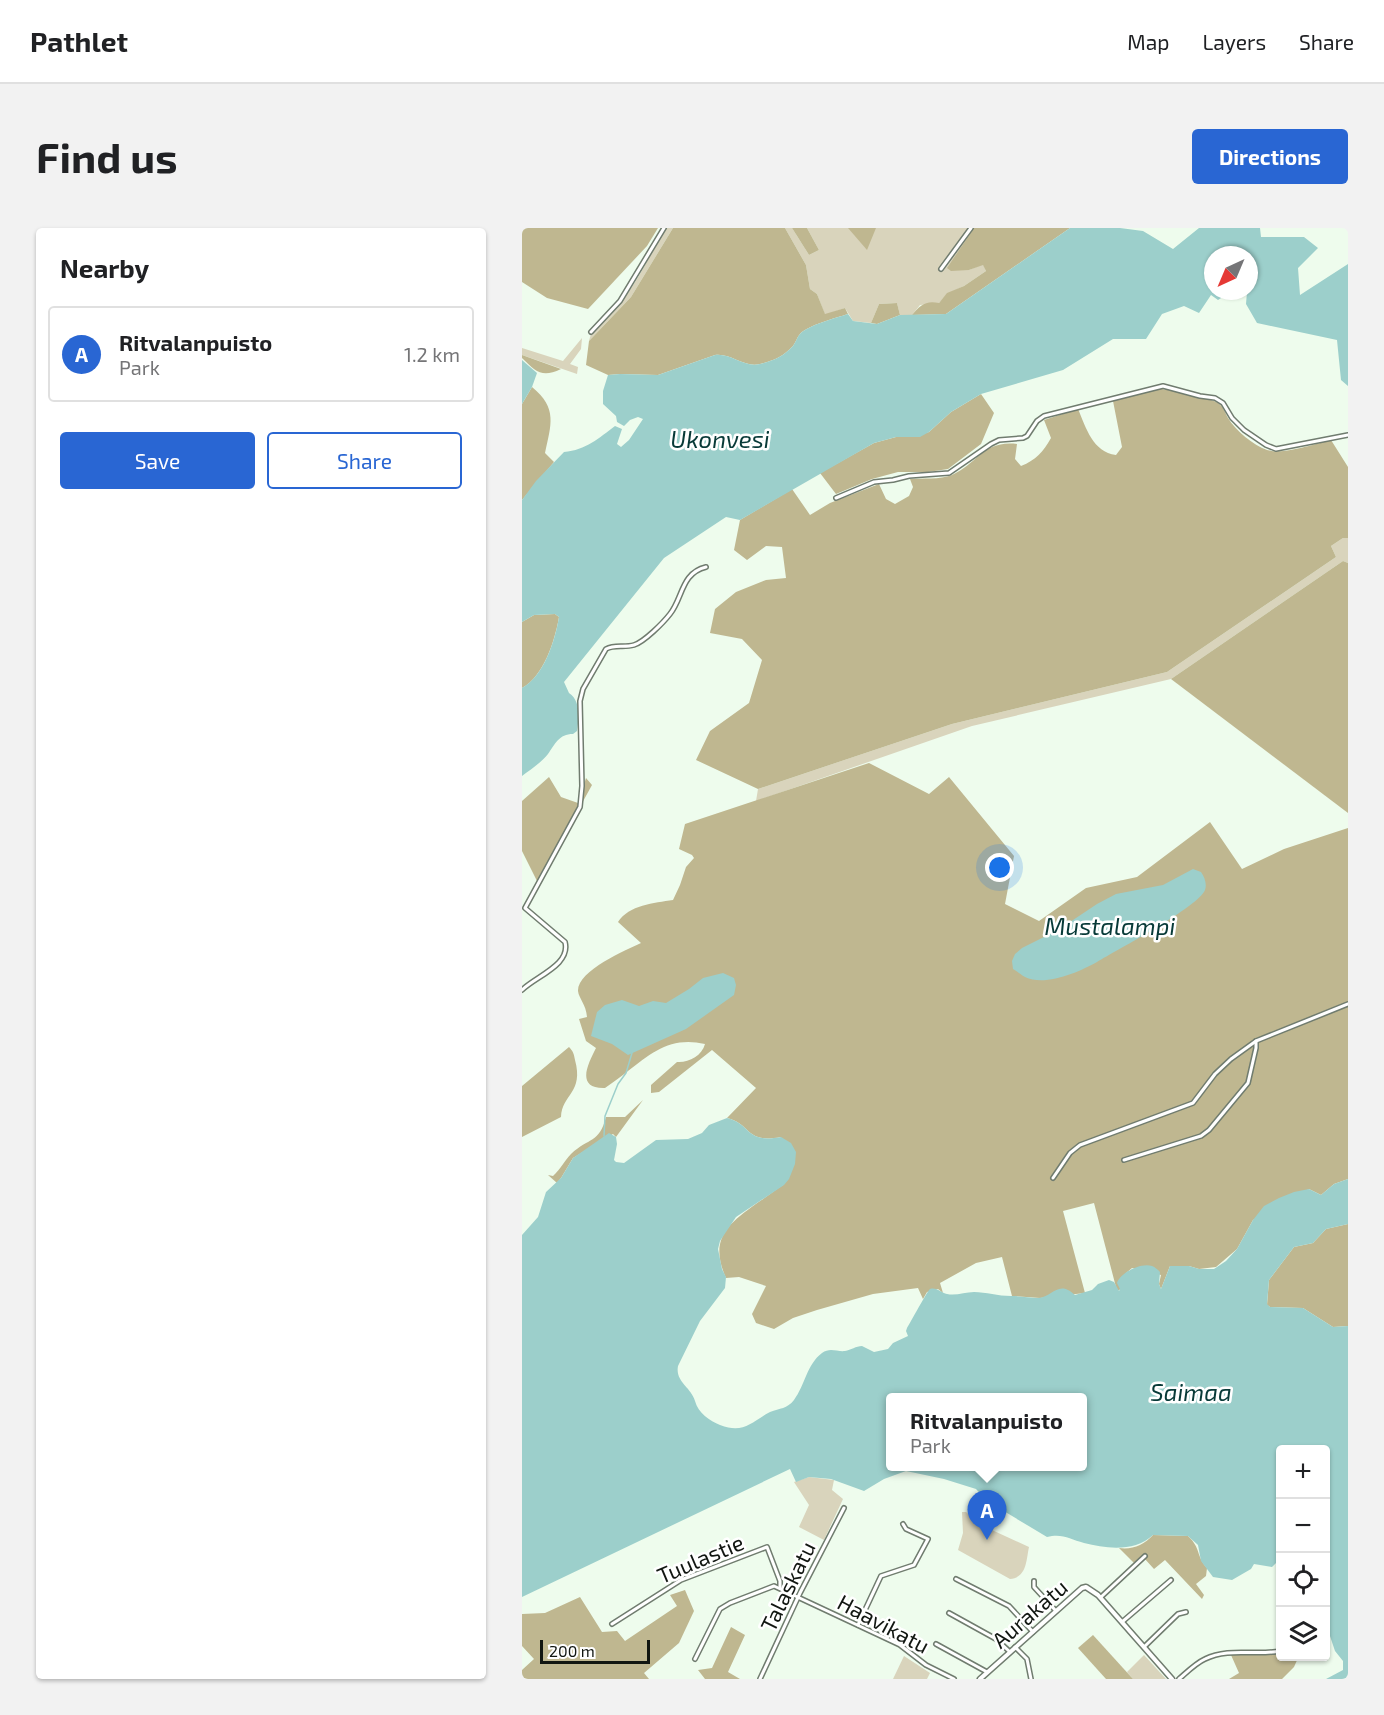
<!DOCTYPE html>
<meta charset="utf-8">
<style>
body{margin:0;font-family:"Exo 2",sans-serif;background:#f2f2f2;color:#202124}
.controls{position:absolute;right:18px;bottom:18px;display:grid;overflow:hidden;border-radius:6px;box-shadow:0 2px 4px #0004}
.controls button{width:54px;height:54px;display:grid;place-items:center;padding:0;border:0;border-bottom:2px solid #e0e0e0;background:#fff;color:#202124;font:30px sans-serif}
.compass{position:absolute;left:682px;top:18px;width:54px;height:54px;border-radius:50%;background:#fff;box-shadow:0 2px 4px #0004;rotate:224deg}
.scale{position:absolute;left:18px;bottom:15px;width:110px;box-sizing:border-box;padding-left:6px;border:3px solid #111611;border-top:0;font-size:16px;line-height:21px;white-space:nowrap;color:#111611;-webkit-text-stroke:4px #fff;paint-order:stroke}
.you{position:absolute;left:478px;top:640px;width:21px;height:21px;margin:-15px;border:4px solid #fff;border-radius:50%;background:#1a73e8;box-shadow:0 0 0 9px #1a73e833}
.badge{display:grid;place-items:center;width:39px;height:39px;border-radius:50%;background:#2966d3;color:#fff;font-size:20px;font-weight:700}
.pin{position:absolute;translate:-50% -50px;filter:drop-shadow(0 2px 3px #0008)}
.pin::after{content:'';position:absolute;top:32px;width:21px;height:18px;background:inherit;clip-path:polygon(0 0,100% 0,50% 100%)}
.popup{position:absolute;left:364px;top:1165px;width:201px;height:78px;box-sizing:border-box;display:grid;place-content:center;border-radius:6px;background:#fff;filter:drop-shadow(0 2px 4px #0005);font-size:20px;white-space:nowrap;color:#757577}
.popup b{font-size:22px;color:#202124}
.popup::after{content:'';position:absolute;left:50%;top:100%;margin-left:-12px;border:12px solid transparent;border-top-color:#fff}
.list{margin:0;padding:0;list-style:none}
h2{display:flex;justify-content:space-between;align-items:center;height:78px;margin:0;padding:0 24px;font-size:26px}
h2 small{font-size:20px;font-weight:400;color:#757577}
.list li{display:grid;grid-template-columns:39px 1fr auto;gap:18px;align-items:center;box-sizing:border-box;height:96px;margin:0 12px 12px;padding:0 12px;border:2px solid #e0e0e0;border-radius:6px}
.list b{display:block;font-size:22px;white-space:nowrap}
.list p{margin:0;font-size:20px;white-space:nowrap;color:#757577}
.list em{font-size:20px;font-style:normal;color:#757577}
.actions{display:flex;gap:12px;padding:18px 24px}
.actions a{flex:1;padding:14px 0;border:2px solid #2966d3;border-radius:6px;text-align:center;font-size:21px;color:#2966d3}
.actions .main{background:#2966d3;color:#fff}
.icon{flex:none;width:33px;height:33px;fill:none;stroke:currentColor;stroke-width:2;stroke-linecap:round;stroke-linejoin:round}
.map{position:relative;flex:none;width:826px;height:1451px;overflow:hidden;border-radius:6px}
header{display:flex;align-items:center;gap:36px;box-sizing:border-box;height:84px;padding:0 30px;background:#fff;border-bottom:2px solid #e0e0e0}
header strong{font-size:28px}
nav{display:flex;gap:33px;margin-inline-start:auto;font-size:21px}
.intro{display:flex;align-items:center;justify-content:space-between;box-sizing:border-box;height:144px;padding:0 36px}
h1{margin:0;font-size:42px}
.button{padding:15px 27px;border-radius:6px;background:#2966d3;color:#fff;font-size:21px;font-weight:700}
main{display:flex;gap:36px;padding:0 36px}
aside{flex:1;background:#fff;border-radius:6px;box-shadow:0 2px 4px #0004}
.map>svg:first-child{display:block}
</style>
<header>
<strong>Pathlet</strong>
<nav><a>Map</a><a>Layers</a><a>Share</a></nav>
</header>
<div class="intro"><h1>Find us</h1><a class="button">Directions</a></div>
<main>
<aside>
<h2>Nearby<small></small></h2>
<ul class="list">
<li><span class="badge">A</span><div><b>Ritvalanpuisto</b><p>Park</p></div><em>1.2 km</em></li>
</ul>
<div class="actions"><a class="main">Save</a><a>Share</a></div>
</aside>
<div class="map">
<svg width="826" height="1451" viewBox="0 0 826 1451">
<rect width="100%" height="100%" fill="#eefced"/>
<g fill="#d9d4bc">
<path d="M144,0H151L109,69L67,113C69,101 81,92 90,84C113,61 127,28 144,0Z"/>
<path d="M263,0H270L287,27L297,22L285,0H452L426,40L447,42L461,36L464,43L442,58L425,66L417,75L398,77L390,87H378L375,75L357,76L349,95L331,93L323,80L303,87L295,66L288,61L284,37Z"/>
<path d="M60,110L59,121L48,136L56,139L55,146L0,127V120L41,133Z"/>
<path d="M821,310H826V335L821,333L649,451L450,498L234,573L236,561L430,496L645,444L814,329L809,318Z"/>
<path d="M287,1249L312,1252L310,1262L321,1271L302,1312L277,1299L287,1277L272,1254Z"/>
<path d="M440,1284H444L459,1297L507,1319C504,1333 505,1349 488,1351L436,1322L441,1305Z"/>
<path d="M622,1427L644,1451H611L605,1444Z"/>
<path d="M382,1428L408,1445L405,1451H371Z"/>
</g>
<g fill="#bfb790">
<path d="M0,0H136L125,18L66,81L25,70L0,54Z"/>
<path d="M151,0H263L284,37L288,61L295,66L303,86L323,80L326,86C314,90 286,97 278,106C275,109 274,114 271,118C262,128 251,133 238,136C222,140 209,125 193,127L136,147L98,146L86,147L64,137L67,113L109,69Z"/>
<path d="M270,0H285L297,22L287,27Z"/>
<path d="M326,0H354L345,22Z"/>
<path d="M452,0H548L424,86L390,87C398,77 404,72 417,75L425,65L442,58L464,43L461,37L447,42L429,43L425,40Z"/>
<path d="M375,75L378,87L355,96L349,95L357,76Z"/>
<path d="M0,127L39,141C20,150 14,144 0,130Z"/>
<path d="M10,159C36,180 29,197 23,225L32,234L0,272V176Z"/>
<path d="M638,161C646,161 692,171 696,175C702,179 703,185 706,190C714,203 731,217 745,222C761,227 793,216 809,212L826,239V310H821L809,318L814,329L645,444L430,496L236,561L174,532L188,503L227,475L240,432L220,411L188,405L193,381L214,364L244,352L264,350L260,319L244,318L225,332L212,322L218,292L270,261L288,287L308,275L357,256L364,271L373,276L387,268L391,259L388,251C400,250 418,252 430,247C456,235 462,212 495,216L493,231L499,238C514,232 521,224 529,210L522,192L556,181C564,200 571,224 594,227L600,219L591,173Z"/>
<path d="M459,166L472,185L459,216L426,241L406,244H376L350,251L314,266L298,245L352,215L374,209H390L407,204L429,184Z"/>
<path d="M821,333L826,335V585L649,451Z"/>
<path d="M33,386L37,389C33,412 22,448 0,460V394L12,387Z"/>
<path d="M347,535L407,566L427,549L492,628L483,676L517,693L564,660L615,649L688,594L720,641L762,621L826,600V951L812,956L799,967L787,961L731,992L715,1021L694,1039L677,1041L667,1038H648L639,1061L637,1056L639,1047L610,1040L603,1046L599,1061L595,1063L572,975L541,983L563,1065L518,1070L490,1068L480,1029L454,1035L418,1055L421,1065L416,1061L405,1064L401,1071L396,1060L351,1066L295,1082L271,1090L252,1101L234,1095L230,1086L244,1058L217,1049L204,1050C186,1010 207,995 238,973C246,968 253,962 261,957L259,909C223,916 230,896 205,890L234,860L190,822L137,864L129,865V857L155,834C166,835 180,828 183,816C150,808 130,824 106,843C99,849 91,854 83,860C53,861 66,836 74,820L64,813L57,791L65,789C64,776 57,771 56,763C55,743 104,722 119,715L96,694C107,677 132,675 151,672L158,657L164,639L172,630L170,627L157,621L163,596Z"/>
<path d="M27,549L39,569L56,575L64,550L70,557L16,655L0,623V573Z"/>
<path d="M47,819C51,823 52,826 53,832C62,865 40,866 39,889L0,909V858Z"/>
<path d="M121,872L94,909L91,906L51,930L39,950L35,955L26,947L31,948C39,941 42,933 49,926C67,909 77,916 84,889H103Z"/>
<path d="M826,996V1098L811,1099L781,1080L748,1079L745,1077L747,1052L772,1019L791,1015L804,1001Z"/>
<path d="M631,1307L666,1308C679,1320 674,1328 685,1340L684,1348L674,1356L682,1367L680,1371L643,1332L632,1341L622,1330L615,1338L597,1320C610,1322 622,1317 631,1307Z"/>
<path d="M163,1362L172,1383L157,1415L122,1445L127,1451H0V1442L12,1431L0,1418V1386L23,1385L58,1369L80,1404L95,1403L103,1413L155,1378L148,1367Z"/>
<path d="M209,1399L223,1407L206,1444L218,1451H183L176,1442L190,1440Z"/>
<path d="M571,1407L611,1451H584L556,1420Z"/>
<path d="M758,1426V1428L776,1430L772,1439L760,1451H707L717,1445L709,1427Z"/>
</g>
<g fill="#9ccfcb" fill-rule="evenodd">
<path d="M548,0H598L621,3L651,21L677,0H738L739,9H782L796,20L776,40L778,67L826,36V158L819,152L815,112L735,95L724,76L725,64L723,63H727V27H691V63H710L696,72L689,67L677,85L662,78L640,86L624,111H591L541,142L459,166L429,184L407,204L398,209H374L352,215L218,292L204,289L142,330L42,454L47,465C59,473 57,490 55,503L51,506C37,506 33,516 26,526C20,534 8,542 0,548V460C22,448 33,413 37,389L33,386L12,387L0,394V272L14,253L42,224C64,222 77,210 93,198L100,201L95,216L99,219L107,212L121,191L116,189L108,192L102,198L95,194L94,188L81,176V163L86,147L98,146L136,147L193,127C209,125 222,140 238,136C251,133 262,128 271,118C274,114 275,109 278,106C286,97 314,90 326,86L331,93L355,96L378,87L424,86Z"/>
<path d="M0,132L15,145L10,159L0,176Z"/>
<path d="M671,641L679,644C683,650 685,656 683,662C676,679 595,722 575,734C557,744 523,759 503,749C499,747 495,743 491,741L490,733L493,726L500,720L536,702L575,676L594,666L641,657Z"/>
<path d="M201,745L212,750L214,757L212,767L164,801L106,827L90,816L69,808L75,784L83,777L100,772L117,778L131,773L144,775L167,761L181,750Z"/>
<path d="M205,890C230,896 223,916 259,909L269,915L274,924L273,936L267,951L262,957L214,989L198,1013L196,1021L200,1041L204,1049L203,1060L178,1093L156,1138C153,1154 169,1159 173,1173C176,1185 188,1193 198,1197C222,1206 229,1194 248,1184C258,1180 265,1181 272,1172C283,1157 285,1136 300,1125C308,1119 315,1124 323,1123C329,1122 334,1118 340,1118L352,1124L366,1121L371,1115L386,1108L384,1103L385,1100C388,1095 406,1062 408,1061C415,1059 419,1065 425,1066C434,1068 443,1064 452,1064C464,1064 476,1068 489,1068C498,1068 508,1070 516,1070C531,1069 536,1051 553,1067L570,1062L576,1056L587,1052L592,1054L597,1063L598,1061L595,1055C598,1045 619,1034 630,1038C633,1039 636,1042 638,1044L637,1056L639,1061L648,1038H667L677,1041H692L704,1033L715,1021L731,992L742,978L757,970L772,964L787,961L799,967L812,956L826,951V996L804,1001L791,1015L772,1019L747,1052L745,1076L748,1079L781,1080L811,1099L826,1098V1451H804L821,1442V1433L813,1423L807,1405L804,1402V1222H758V1340L755,1334L750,1339L732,1336L729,1341L710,1352L691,1349L679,1333L676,1317L666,1308L631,1307C613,1324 585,1321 562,1315C548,1311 540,1305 525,1309L465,1273L454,1261L422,1251L384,1243L362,1251L342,1263L309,1251L287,1249L274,1254L268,1241L0,1369V1007L16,989L24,964L39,950L51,930L87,905L94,909L95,916L92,932L94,934L102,935L134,912L166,911L180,905L187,897ZM369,1170H561V1238H369Z"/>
</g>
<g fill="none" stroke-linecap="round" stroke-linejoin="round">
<path stroke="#9ccfcb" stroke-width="1.5" d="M82,908L83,888L96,856L104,845L110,825"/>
<defs>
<g id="minor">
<path d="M419,41L449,0"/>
<path d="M69,104L98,73L142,0"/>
<path d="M314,270L352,254L371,252L387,248L427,245L469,216L477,212L501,210L505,208L515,193L522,188L641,158L678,168L693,170L701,175L710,190L722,202L744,217L754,221L826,207"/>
<path d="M0,762C14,748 49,737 43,714L3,680L58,579L60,558L58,473L61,461L84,421C93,416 102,420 112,417C122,414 141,395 148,386C161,370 159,345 184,339"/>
<path d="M602,932L679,908L687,902L726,855L734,820V813"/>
<path d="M531,950L548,925L558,917L671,875L693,846L709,831L734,813L826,776"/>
<path d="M434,1351L487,1378L511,1404"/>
<path d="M512,1353V1359L534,1383"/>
<path d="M579,1369L623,1328"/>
<path d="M427,1385L474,1411L488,1424"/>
<path d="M600,1394L649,1352"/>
<path d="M90,1396L159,1352L245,1319L258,1353V1360"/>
<path d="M336,1397L359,1348L392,1337L406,1311L384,1301L381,1296"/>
<path d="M414,1416L465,1444"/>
<path d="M493,1419L505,1431L509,1451"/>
<path d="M622,1419L656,1386L664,1384"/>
<path d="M173,1431L198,1381L208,1375L252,1358L378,1417L404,1437L432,1451"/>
<path d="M238,1451L278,1365L322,1280"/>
<path d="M657,1451C665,1444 674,1435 683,1431C707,1419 734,1428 758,1423"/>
</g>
<path id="tertiary" d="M458,1451L560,1360L564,1359L576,1367L650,1451"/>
</defs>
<use href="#minor" stroke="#707c6f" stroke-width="6"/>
<use href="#tertiary" stroke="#707c6f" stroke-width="7"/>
<use href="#minor" stroke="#fff" stroke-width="3"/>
<use href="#tertiary" stroke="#fff" stroke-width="4"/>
</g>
<g text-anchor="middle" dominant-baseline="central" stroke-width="5" stroke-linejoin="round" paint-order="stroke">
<g font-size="22" fill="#111611" stroke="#fff">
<text transform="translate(178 1330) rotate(-23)">Tuulastie</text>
<text transform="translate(265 1358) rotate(-64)">Talaskatu</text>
<text transform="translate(507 1385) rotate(-41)">Aurakatu</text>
<text transform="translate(362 1395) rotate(28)">Haavikatu</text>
</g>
<g font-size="24" font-style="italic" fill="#083a38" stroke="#fff">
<text x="198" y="210">Ukonvesi</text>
<text x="588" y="697">Mustalampi</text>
<text x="669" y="1163">Saimaa</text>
</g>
</g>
</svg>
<div class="controls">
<button>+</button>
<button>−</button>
<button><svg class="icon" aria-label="locate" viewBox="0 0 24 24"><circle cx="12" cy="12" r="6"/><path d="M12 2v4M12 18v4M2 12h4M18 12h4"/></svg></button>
<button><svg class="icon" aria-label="layers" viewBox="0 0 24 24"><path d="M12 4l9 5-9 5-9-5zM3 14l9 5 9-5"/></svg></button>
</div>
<svg class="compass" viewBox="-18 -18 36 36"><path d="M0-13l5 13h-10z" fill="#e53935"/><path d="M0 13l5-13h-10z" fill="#757577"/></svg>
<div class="scale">200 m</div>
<div class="you"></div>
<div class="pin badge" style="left:465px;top:1312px">A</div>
<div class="popup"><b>Ritvalanpuisto</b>Park</div>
</div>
</main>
